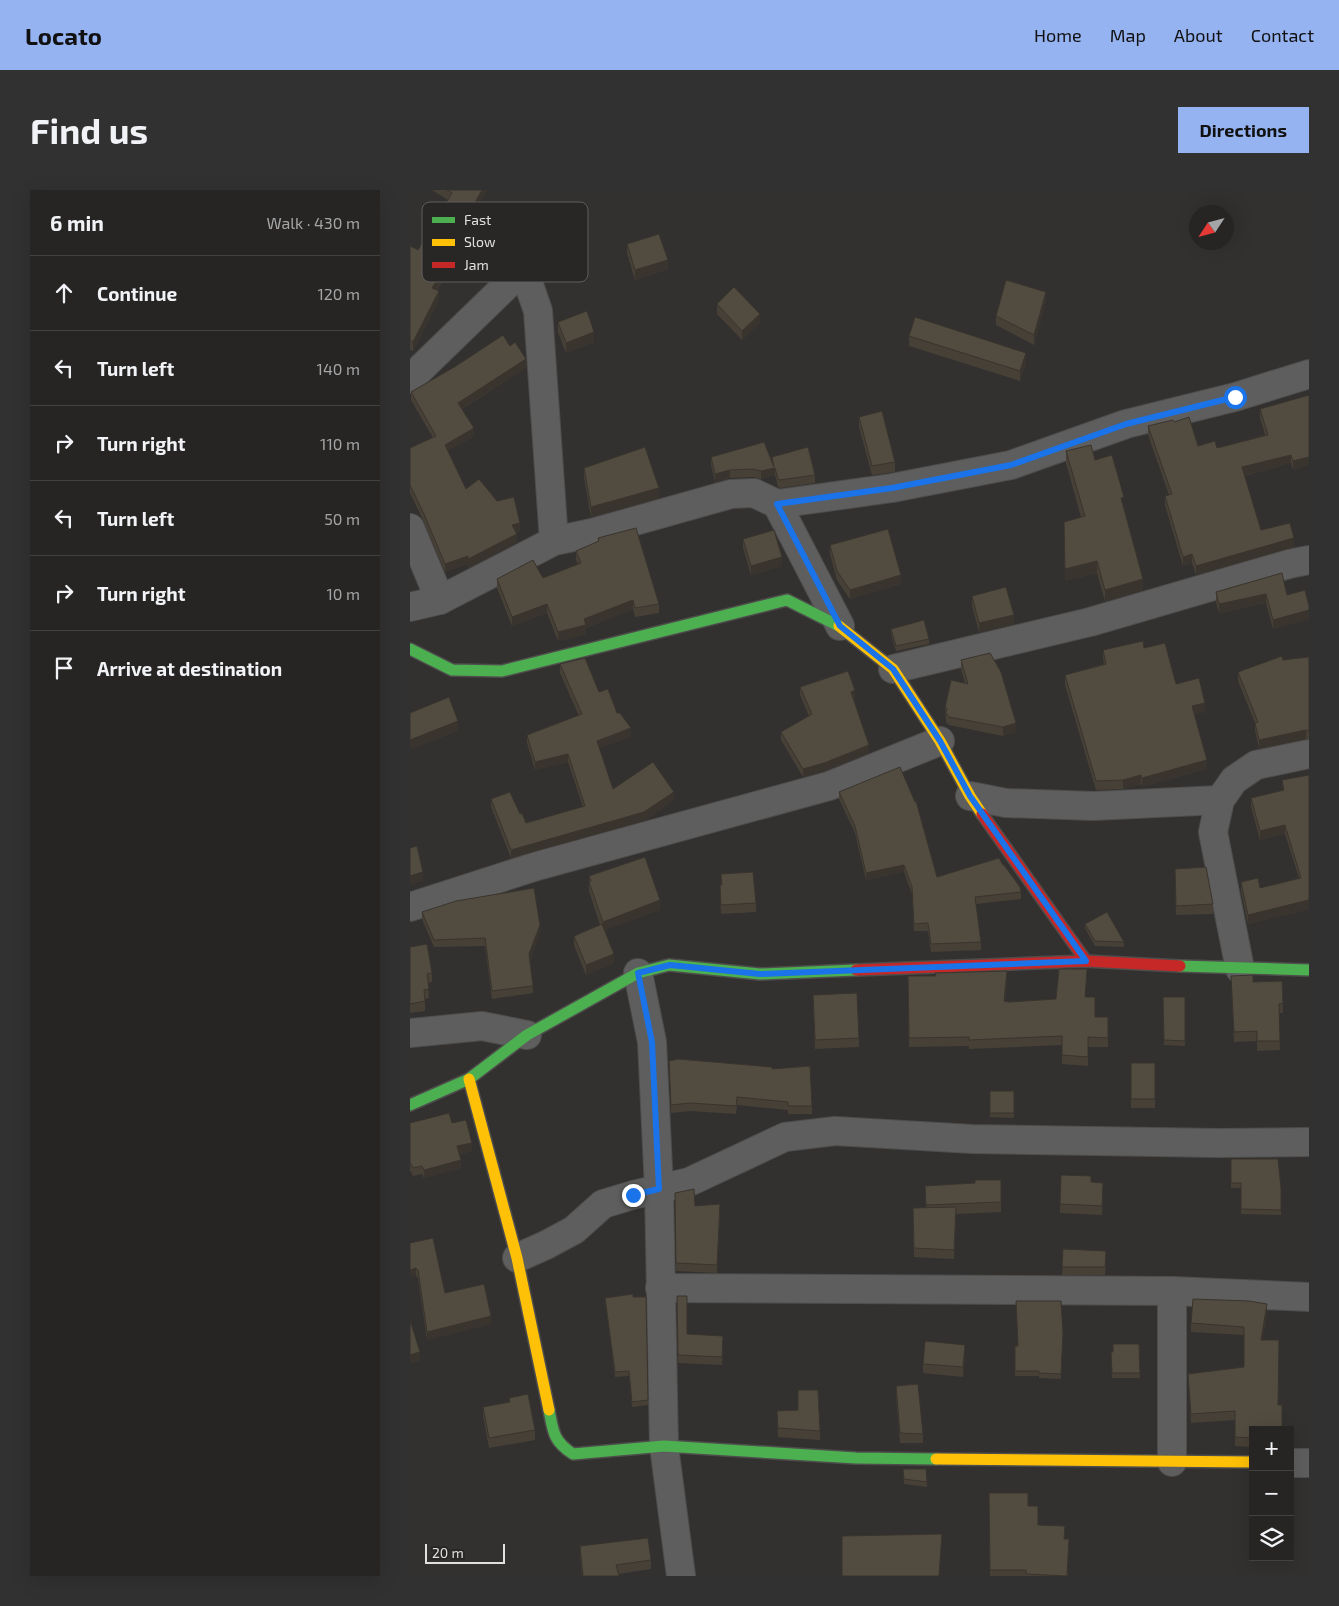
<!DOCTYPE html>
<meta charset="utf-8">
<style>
body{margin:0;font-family:"Exo 2",sans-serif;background:#323131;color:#f1f3f6}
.controls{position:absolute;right:15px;bottom:15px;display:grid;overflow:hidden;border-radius:0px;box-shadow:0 5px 20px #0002}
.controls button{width:45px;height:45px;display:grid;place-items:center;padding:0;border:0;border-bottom:1px solid #424241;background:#262524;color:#f1f3f6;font:25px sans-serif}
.compass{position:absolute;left:779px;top:15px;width:45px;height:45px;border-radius:50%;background:#262524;box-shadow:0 5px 20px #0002;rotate:234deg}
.scale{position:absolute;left:15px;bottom:12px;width:80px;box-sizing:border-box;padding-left:5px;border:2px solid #e1e0de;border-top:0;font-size:14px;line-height:18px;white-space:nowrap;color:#e1e0de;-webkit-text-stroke:4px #292725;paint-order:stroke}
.stop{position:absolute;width:15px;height:15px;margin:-11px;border:4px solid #1a73e8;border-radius:50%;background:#fff}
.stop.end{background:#1a73e8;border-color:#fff;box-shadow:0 1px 5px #0008}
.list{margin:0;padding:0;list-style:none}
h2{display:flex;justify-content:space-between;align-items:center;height:65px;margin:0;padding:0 20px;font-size:21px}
h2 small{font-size:16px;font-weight:400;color:#a4a5a6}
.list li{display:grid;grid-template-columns:32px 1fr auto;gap:15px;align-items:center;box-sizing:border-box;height:75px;padding:0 20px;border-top:1px solid #424241}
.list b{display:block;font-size:19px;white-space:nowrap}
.list em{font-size:16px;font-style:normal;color:#a4a5a6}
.icon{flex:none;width:28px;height:28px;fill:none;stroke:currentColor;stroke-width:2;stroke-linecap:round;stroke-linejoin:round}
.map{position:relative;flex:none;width:899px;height:1386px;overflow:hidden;border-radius:0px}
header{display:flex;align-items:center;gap:30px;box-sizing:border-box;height:70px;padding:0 25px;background:#95b2f1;color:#111}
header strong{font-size:24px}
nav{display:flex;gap:28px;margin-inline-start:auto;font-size:18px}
.intro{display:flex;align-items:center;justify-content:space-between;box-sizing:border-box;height:120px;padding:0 30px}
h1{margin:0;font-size:35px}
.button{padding:12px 22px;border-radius:0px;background:#95b2f1;color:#111;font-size:18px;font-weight:700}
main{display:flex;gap:30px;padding:0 30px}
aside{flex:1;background:#262524;border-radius:0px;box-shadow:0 5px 20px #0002}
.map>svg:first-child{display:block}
</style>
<header>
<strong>Locato</strong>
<nav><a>Home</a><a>Map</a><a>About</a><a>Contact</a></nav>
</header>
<div class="intro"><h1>Find us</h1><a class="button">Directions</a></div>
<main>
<aside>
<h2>6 min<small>Walk · 430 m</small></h2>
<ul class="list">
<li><svg class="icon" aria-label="ahead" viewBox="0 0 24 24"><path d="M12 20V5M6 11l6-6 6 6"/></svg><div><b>Continue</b></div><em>120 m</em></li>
<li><svg class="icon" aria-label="left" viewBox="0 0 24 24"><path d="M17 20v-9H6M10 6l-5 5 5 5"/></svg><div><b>Turn left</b></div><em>140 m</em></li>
<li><svg class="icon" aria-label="right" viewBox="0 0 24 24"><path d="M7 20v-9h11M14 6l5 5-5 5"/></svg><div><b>Turn right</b></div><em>110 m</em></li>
<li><svg class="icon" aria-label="left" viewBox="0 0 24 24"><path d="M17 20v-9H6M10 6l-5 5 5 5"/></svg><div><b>Turn left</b></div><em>50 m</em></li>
<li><svg class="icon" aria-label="right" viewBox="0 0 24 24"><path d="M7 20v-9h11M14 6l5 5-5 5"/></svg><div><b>Turn right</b></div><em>10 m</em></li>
<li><svg class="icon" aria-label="arrive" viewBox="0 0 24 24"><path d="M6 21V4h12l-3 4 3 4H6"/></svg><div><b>Arrive at destination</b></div></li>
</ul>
</aside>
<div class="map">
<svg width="899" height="1386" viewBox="0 0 899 1386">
<rect width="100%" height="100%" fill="#323130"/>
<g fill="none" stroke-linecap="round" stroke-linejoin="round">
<defs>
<g id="street">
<path d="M0,189L101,91L117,89L128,121L144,351"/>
<path d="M367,314L482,298L601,275L716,234L825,207L899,184"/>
<path d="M0,338L30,410"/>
<path d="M0,417L30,410L144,351L182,343L321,304L344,303L367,314L430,436"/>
<path d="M483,479L680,432L879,374L899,370"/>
<path d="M560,606L596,613L683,616L810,610"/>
<path d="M0,717L127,676L419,596L530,551"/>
<path d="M830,779L803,642L810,610L824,590L846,575L899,564"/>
<path d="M228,783L242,852L249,999L254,1256L271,1386"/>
<path d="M0,843L72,836L117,845"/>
<path d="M107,1068L136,1055L164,1040L193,1014L223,1005L279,992L375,947L425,941L562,949L808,953L899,952"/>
<path d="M250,1098L762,1101V1272"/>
<path d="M762,1101L899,1107"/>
<path d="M880,1273H899"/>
</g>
<g id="fast">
<path d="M0,459L42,480L92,481L377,410L429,436"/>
<path d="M770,776L899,780"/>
<path d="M0,915L59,889L117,845L228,783L259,775L350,784L446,780"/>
<path d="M139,1220C143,1241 143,1251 163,1264L254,1256L446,1268L526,1269"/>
</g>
<g id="slow">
<path d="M429,436L483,479L530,551L560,606L572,624"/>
<path d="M59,889L107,1068L139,1220"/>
<path d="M526,1269L843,1272"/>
</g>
<g id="jam">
<path d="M572,624L676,771"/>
<path d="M446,780L676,771L770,776"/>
</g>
</defs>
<use href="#street" stroke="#4e4d4c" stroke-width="30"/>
<use href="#fast" stroke="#4e4d4c" stroke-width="14"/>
<use href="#slow" stroke="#4e4d4c" stroke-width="14"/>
<use href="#jam" stroke="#4e4d4c" stroke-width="14"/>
<use href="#street" stroke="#5e5e5e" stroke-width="28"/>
<use href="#fast" stroke="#4caf50" stroke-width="11"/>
<use href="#slow" stroke="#ffc107" stroke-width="11"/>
<use href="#jam" stroke="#c62828" stroke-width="11"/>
</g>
<g fill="#474037">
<path d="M22,0H77L65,21L68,31L27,100L29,110L3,161L0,160V56L8,60L38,10Z"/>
<path d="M217,54L258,79L225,90L217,63Z"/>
<path d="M636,111L624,155L586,135V126Z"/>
<path d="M307,114L350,133L332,150L307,124Z"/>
<path d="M148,132L184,152L156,163L148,142Z"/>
<path d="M499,146L616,172L610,191L499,156Z"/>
<path d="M100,156L116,178L52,219L64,246L38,261L56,299L110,341L106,342L107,353L58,378V374L35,382L14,332L0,303V258L23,248L1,210V202Z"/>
<path d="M899,205L883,280L881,273L834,286L851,340L884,357L786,385L782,373L773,376L755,315V306L759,305L738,245V236L764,232L788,256L807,258L855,245L850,228V219Z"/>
<path d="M449,227L485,272V282L462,285L449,237Z"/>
<path d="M656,261L685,270L714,317L733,400L695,411L687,383L655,391L654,332L671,327L656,273Z"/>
<path d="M301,267L362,271V267L405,285V293L370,298L368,297L365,285L351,289L343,287L320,288L305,292L301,275Z"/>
<path d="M174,278L249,308L181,327L174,288Z"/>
<path d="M188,348L249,414V423L225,427L223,419L176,438V444L148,451L137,423L102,436L87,398V389L133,388L168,374L166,370V361L188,352Z"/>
<path d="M333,349L372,376L341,385L333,358Z"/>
<path d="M420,355L491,394L440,409L427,390L420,364Z"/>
<path d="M872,383L863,439L856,413L809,423L806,412V402Z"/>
<path d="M562,406L604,434L569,442L562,416Z"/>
<path d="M481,439L519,449V454L486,461L481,444Z"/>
<path d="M734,458L766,494L795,522L784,524L797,579L732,597L731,594L713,599L686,600L655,495V485L694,474L693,469V460Z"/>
<path d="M899,467V549H896L849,558L845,541V533L828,491V482L873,470Z"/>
<path d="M551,470L606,542L593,546L539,535L536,532L535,518L555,493L551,479Z"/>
<path d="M150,474L189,502L207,523L221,547L189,558L203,599L264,610L234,631L101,668L81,617V609L110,624L116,633L173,617L158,572L125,580L117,553V545L169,526L150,483Z"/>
<path d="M390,497L445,508L443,509L459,563L414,581L393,587L371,550V542L399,526L390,505Z"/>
<path d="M899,585V719L838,734L831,701V692L850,698L889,688L875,644L850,650L841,617V608L873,600L872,590Z"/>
<path d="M429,602L527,687L593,675L611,702V709L566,714L571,752V760L521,762L518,741H504L502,704L494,682L456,690L445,643L429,609Z"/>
<path d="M765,679L803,714V724L766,725Z"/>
<path d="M311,684L346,713V722L311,724L310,705V695H311Z"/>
<path d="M179,686L250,720L195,740L204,773L176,785L164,755V746L190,735L179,701Z"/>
<path d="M12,722L130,743L120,770L123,796V803L82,809L75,756L24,757L12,729Z"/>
<path d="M675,734L714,752V757L685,756L675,738Z"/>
<path d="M0,757L22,783V792L18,793L19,808L15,809V821L0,823Z"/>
<path d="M498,786L597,790L595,811L599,812L646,809L677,788L675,807L685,827H698V857H678V876L652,874V855L559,859V856L499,857Z"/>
<path d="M821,786L843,792L872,791L873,823H869L870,860L847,861V851L824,852Z"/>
<path d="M403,805L449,848V857L405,859Z"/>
<path d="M753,807H775V856L754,855Z"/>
<path d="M259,871L362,879L402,916V924H378V920L327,915L326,924L280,921L261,923Z"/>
<rect x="721" y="873" width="24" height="45"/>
<path d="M580,901H604V928L580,927Z"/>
<path d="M0,933H42L62,961L49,964L51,978L14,988L12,984L3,986L0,980Z"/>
<path d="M821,969L871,998V1025L831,1024V998H821Z"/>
<path d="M591,990V1022L546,1024L544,1069L504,1067L503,1027L516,1017L515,996L565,993Z"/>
<path d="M681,992L693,1003L692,1025L650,1023V1014Z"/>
<path d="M265,1003L285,1016L310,1022L307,1083L266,1081Z"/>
<path d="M0,1053L35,1103L81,1134L17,1150L8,1088L6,1086Z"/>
<path d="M653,1059L696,1069L695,1085H652Z"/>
<path d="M267,1106L277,1144L313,1154L312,1175L268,1173Z"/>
<path d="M223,1107H236L238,1215L222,1217L219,1186L205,1187L195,1108Z"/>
<path d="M651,1111V1189L629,1188V1186H605V1156H608Z"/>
<path d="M857,1123L852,1150L843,1240V1257L825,1256V1230L781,1233L778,1184L834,1177V1145L781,1142V1133Z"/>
<path d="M729,1154L730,1188H702L701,1162H703Z"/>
<path d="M555,1164L553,1187L513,1183V1174Z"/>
<path d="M486,1196L513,1244V1253H490L486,1205Z"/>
<path d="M99,1208L125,1240V1250L79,1258L73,1226V1217L99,1212Z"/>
<path d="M367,1221L410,1241V1250L368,1247Z"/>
<path d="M493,1279L517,1292V1297L494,1294Z"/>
<path d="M579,1303L618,1316L628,1335L654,1349L658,1386H580Z"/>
<path d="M170,1356L241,1370V1379L208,1384L209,1386H172L170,1365Z"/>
</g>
<g fill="#39342d">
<path d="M72,0H77L62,28V18Z"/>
<path d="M68,22V31L22,107V98Z"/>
<path d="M258,70V79L225,90V80Z"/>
<path d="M29,101V110L3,161V152Z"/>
<path d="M636,102V111L624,155V145Z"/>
<path d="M350,124V133L332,150V141Z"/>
<path d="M184,142V152L156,163V153Z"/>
<path d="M616,163V172L610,191V181Z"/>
<path d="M116,169V178L48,221V213Z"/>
<path d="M64,238V246L35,263V255Z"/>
<path d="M881,265V273L832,286V277Z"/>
<path d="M899,267V275L883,280V271Z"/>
<path d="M365,278V285L351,289V281Z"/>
<path d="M320,280V288L305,292V284Z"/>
<path d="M249,298V308L181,327V317Z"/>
<path d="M110,333V341L102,343V335Z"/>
<path d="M107,344V353L58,378V369Z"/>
<path d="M884,348V357L786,385V376Z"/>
<path d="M782,364V373L773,376V367Z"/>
<path d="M58,366V374L35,382V374Z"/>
<path d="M372,367V376L341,385V376Z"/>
<path d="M687,371V383L655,391V379Z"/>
<path d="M491,385V394L440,409V400Z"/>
<path d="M733,389V400L695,411V400Z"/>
<path d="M856,404V413L809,423V414Z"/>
<path d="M223,410V419L176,438V444L148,451V442L174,429Z"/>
<path d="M137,414V423L102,436V427Z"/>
<path d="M899,420V430L863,439V430Z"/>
<path d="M604,425V434L569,442V433Z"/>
<path d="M445,500V508L441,510V502Z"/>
<path d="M795,513V522L782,525V516Z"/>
<path d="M48,531V541L0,560V550Z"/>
<path d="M606,533V542L593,546V537Z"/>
<path d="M221,538V547L187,559V551Z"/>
<path d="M896,540V549L849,558V550Z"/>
<path d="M459,555V563L414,581L393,587V579Z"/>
<path d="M158,564V572L125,580V572Z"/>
<path d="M797,570V579L732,597V588Z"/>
<path d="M731,585V594L713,599V590Z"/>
<path d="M264,602V610L234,631L101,668V660Z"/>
<path d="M875,635V644L850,650V641Z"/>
<path d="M494,675V682L456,690V683Z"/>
<path d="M13,682V691L0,695V686Z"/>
<path d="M250,710V720L193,741V732Z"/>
<path d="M899,710V719L838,734V725Z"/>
<path d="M130,735V743L119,772V764Z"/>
<path d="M204,764V773L176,785V775Z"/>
<path d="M597,781V790L594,820V811Z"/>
<path d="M62,953V961L47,964V956Z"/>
<path d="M51,970V978L14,988V980Z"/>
<path d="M6,1078V1086L0,1088V1080Z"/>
<path d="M857,1114V1123L851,1159V1150Z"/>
<path d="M81,1126V1134L17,1150V1142Z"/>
<path d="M555,1155V1164L553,1187V1177Z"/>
<path d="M10,1162V1171L0,1174V1165Z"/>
</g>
<g fill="#524b40" stroke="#39342d">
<path d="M37,0H72L62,18L68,22L22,98L29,101L3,152L0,150V56L8,60L42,3Z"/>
<path d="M249,44L258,70L225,80L217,54Z"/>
<path d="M596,90L636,102L624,145L586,126Z"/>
<path d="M324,97L350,124L332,141L307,114Z"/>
<path d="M177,121L184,142L156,153L148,132Z"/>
<path d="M505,127L616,163L610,181L499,146Z"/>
<path d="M93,145L100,156L105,152L116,169L48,213L64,238L35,255L56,299L69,289L87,311L104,307L110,333L102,335L107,344L58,369V366L35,374L14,324L0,295V258L26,246L1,202L46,176Z"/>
<path d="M899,205V267L883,271L881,265L832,277L851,340L880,333L884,348L786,376L782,364L773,367L755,306L762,304L738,236L763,230L764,232L779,227L788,256L805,251L807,258L858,245L850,219Z"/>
<path d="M472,221L485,272L462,276L449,227Z"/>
<path d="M354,252L364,277L362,267L398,257L405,285L370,290L368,289L365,278L351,281L343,279L320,280L305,284L301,267Z"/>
<path d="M681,255L685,270L702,265L714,307L711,308L733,389L695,400L687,371L655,379L654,332L675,326L656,261Z"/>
<path d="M235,257L249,298L181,317L174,278Z"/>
<path d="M226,338L249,414L225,418L223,410L174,429L176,435L148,442L137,414L102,427L87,389L123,370L133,388L171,373L166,361L189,351L188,348Z"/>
<path d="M478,339L491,385L440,400L427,381L420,355Z"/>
<path d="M364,340L372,367L341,376L333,349Z"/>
<path d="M872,383L877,405L895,400L899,416V420L863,430L856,404L809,414L806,402Z"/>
<path d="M596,397L604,425L569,433L562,406Z"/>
<path d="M514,430L519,449L486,456L481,439Z"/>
<path d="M733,451L734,458L755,453L766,494L789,488L795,513L782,516L797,570L732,588L731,585L713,590L686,591L655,485L696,474L693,460Z"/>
<path d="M580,463L591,482L606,533L593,537L539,527L536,523L537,518H535L541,490L558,494L551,470Z"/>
<path d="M872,466L873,470L899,467V541L896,540L849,550L845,533L848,532L828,482Z"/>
<path d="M175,468L189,502L198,499L207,523H210L221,538L187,551L203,599L243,572L264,602L234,622L101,660L81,609L100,602L110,624L112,623L116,633L175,616L158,564L125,572L117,545L172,524L150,474Z"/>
<path d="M438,481L445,500L441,502L459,555L414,573L393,579L371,542L402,524L390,497Z"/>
<path d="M39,507L48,531L0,550V523Z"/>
<path d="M490,577L505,612L506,611L527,687L589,668L593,675H594L610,697L611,702L565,707L571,752L521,754L518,733L504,734L502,697L494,675L456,683L445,636L429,602Z"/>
<path d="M899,585V710L838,725L831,692L848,688L850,698L891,688L875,635L850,641L841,608L874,600L872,590Z"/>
<path d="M7,656L13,682L0,686V658Z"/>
<path d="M235,667L250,710L193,732L179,692L181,691L179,686Z"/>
<path d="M796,677L803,714L766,716L765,679Z"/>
<path d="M343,682L346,713L311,715L310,695H312L311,684Z"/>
<path d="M124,698L130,735L119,764L123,796L82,801L75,748L24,750L12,722L46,711Z"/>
<path d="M697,722L714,752L685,751L675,734Z"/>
<path d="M192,734L204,764L176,775L164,746Z"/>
<path d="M17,754L22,783L17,784L19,799L14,800L15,811L0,814V757Z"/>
<path d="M649,779H677L675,807H685V827H698V848L678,847V867L652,865V846L559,850V847L499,848L498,786H526L525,783L597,781L594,811L599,812L646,809Z"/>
<path d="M843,785V792L872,791L873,813L869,814L870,851H847V841L824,842L821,786Z"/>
<path d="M447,803L449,848L405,850L403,805Z"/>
<path d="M753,807H775V851L754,850Z"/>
<path d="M268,869L362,877V879L400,876L402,916H378V912L327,907L326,916L280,913L261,915L259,871Z"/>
<rect x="721" y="873" width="24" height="36"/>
<rect x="580" y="901" width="24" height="22"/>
<path d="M39,923L42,933L56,930L62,953L47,956L51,970L14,980L12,976L3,978L0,972V933Z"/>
<path d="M821,969H868L871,998V1020L831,1019V993H821Z"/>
<path d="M651,985L681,986V992L693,993L692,1016L650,1014Z"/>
<path d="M565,990H591V1012L516,1015L515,996L565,993Z"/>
<path d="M284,999L285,1016L310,1014L307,1075L266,1073L265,1003Z"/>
<path d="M546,1017L544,1060L504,1058L503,1018Z"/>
<path d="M23,1048L35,1103L74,1094L81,1126L17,1142L8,1080L6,1078L0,1080V1053Z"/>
<path d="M653,1059L696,1061L695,1077H652Z"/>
<path d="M223,1104V1107H236L238,1210L222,1212L219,1181L205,1182L195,1108Z"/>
<path d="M267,1106H277V1144L313,1146L312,1167L268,1165Z"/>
<path d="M783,1109L839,1111L857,1114L851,1150H869L868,1215H872V1240H843V1248L825,1247V1221L781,1224L778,1184L834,1177V1137L781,1133Z"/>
<path d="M606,1111H651L653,1143L651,1184L629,1183V1181H605V1156H608Z"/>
<path d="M0,1130L10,1162L0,1165Z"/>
<path d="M515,1151L555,1155L553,1177L513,1174Z"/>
<path d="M703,1154H729L730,1183H702L701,1162H703Z"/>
<path d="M508,1194L513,1244L490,1243L486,1196Z"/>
<path d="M388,1200H408L410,1241L368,1238L367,1221L388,1220Z"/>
<path d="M118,1204L125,1240L79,1248L73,1217L100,1212L99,1208Z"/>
<path d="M493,1279H516L517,1292L494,1289Z"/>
<path d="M579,1303H618V1316H628V1335L655,1336L654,1349H659L657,1386L616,1384V1380H580Z"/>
<path d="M532,1344L529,1386H432V1346Z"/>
<path d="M238,1348L241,1370L206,1375L209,1386H173L170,1356Z"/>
</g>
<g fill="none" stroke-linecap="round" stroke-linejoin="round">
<path stroke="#1a73e8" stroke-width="6" d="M223,1005L249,999L242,852L228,783L260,775L350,784L676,771L560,606L530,551L483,479L430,436L367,314L482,298L601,275L716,234L825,207"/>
</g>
<rect x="12" y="12" width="166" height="80" rx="8" fill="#292725" stroke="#605e5c" stroke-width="1"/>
<rect x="22" y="27" width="23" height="6" fill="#4caf50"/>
<rect x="22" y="49" width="23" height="7" fill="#ffc107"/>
<rect x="22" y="72" width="23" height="6" fill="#c62828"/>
<g font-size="14" fill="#e1e0de">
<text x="54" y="35">Fast</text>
<text x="54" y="57">Slow</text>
<text x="54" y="80">Jam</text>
</g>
</svg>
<div class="controls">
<button>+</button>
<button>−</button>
<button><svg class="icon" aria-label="layers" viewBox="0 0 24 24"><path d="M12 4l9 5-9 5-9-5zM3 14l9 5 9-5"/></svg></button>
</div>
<svg class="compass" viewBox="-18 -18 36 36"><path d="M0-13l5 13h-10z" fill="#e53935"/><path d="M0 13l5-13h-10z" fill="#a4a5a6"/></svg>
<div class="scale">20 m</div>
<div class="stop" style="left:825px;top:207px"></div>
<div class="stop end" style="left:223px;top:1005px"></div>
</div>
</main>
